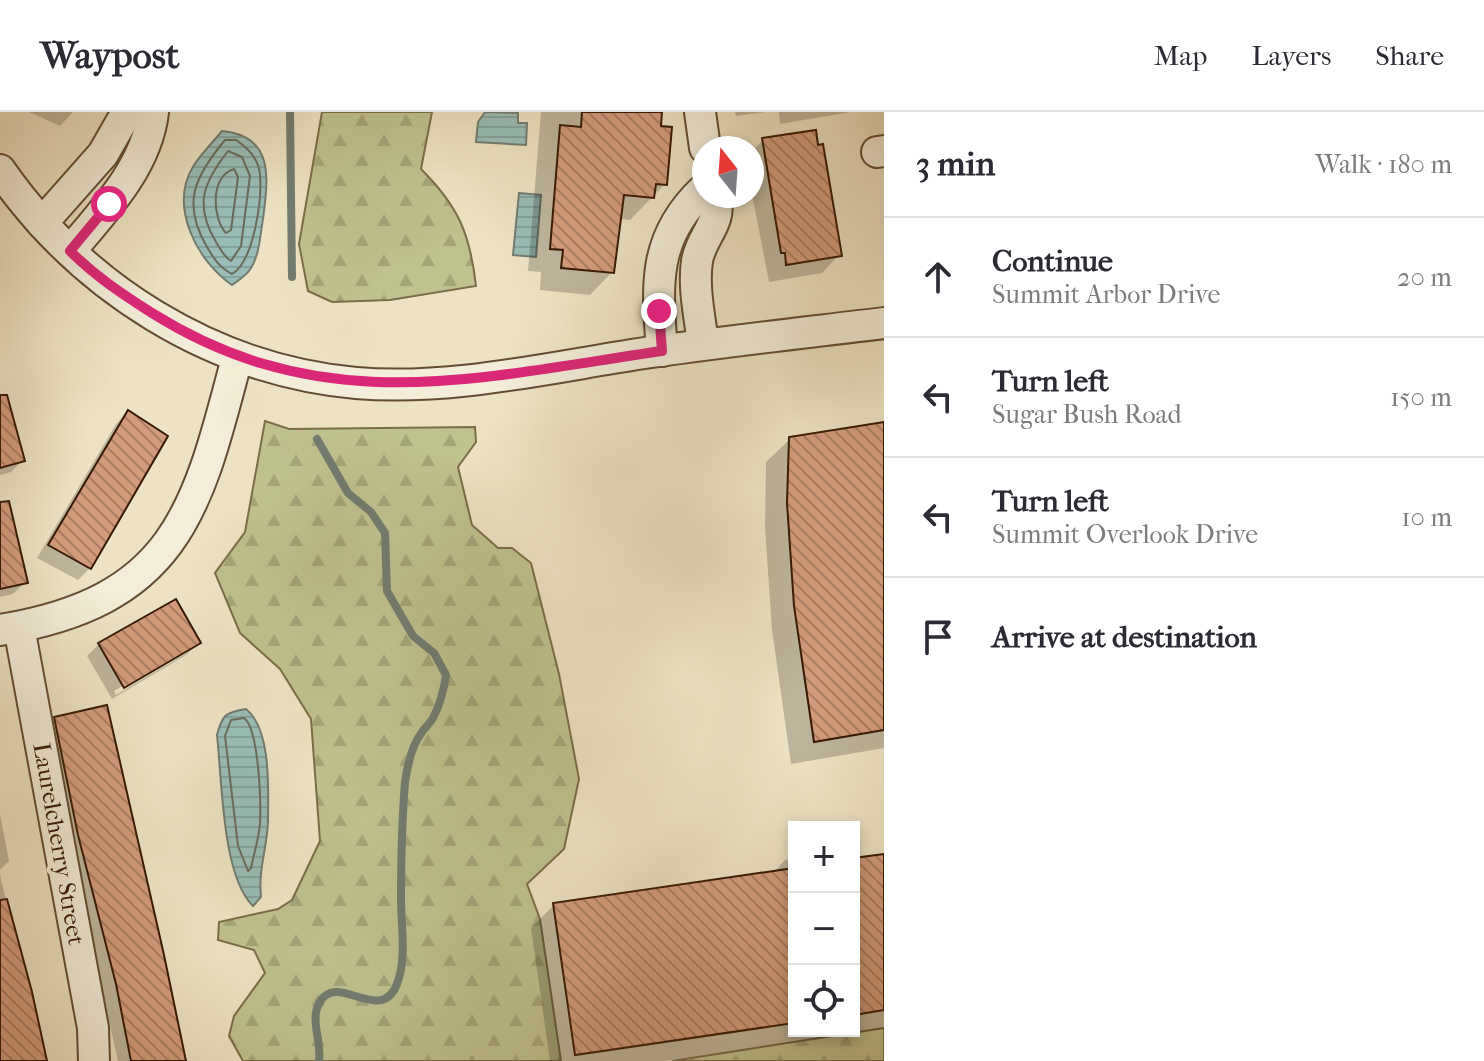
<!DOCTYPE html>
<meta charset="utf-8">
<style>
body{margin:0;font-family:"IM FELL French Canon",serif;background:#f7f7f7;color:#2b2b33}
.controls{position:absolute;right:24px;bottom:24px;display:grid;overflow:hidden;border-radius:0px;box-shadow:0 4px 12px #0003}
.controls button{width:72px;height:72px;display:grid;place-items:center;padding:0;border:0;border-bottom:2px solid #e1e1e2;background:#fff;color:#2b2b33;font:40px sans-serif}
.compass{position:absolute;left:692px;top:24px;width:72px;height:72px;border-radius:50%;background:#fff;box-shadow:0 4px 12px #0003;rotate:343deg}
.stop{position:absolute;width:24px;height:24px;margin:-18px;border:6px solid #db2777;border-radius:50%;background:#fff}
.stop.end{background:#db2777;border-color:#fff;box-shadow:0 2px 8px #0008}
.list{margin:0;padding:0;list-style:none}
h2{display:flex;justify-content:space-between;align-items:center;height:104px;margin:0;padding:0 32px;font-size:34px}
h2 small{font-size:26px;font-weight:400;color:#7c7c81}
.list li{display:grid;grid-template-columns:52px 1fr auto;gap:24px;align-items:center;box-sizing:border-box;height:120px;padding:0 32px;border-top:2px solid #e1e1e2}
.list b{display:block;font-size:30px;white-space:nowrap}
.list p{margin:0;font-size:26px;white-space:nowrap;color:#7c7c81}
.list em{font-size:26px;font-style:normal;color:#7c7c81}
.icon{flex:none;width:44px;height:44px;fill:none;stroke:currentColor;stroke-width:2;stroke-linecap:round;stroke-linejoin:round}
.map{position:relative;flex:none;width:884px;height:949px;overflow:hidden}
header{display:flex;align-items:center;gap:48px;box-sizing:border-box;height:112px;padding:0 40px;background:#fff;border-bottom:2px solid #e1e1e2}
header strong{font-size:38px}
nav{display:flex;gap:44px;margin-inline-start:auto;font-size:28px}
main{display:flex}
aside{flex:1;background:#fff}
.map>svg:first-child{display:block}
</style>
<header>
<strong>Waypost</strong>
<nav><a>Map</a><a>Layers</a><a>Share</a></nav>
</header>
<main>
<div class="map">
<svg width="884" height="949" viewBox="0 0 884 949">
<defs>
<pattern id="forest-firs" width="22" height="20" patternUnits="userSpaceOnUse" patternTransform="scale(2)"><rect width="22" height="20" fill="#bfc18f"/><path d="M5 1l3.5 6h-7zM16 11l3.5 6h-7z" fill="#a5a57a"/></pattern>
<pattern id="water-rules" width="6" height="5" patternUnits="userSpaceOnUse" patternTransform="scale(2)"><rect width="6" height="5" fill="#99beb7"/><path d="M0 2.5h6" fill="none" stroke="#84a39c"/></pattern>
<pattern id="building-back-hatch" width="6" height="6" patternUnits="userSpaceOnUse" patternTransform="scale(2)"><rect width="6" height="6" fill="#d29b7b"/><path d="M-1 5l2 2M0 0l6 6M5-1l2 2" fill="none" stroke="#ab7e63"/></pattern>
</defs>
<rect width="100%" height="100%" fill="#ede3c4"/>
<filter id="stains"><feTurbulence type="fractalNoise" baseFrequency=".0025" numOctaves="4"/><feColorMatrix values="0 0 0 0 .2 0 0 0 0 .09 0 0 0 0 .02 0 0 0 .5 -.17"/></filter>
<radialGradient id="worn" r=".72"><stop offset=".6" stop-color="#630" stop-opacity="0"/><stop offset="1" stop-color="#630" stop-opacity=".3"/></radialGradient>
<g fill="url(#forest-firs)" stroke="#7b6d49" stroke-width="2">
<path d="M322,0H432L421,57C458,94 470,121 476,174L390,188L332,190L308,179L299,132Z"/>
<path d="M265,309L289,317L475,315L476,330L458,355L472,413L498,436H512L531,451L559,562L579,667L564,737L527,772L540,807L561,949H243L229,924L234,904L265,861L254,838L218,828L219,810L278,797L292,788L320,729L311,607L280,557L240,521L215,461L245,420Z"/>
<path d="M884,916V949H672Z"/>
</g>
<g fill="url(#water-rules)" stroke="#727c6f" stroke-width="2">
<path d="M485,0L518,1V11H527L526,33L476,30L478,10Z"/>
<path d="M222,19C275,24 268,67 263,107C260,123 260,141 251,156C247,163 239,168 232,173C197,149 168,94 194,53C202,41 213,30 222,19Z"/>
<path d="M519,81L541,83L536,145L513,143Z"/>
<path d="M246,597C272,618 268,679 268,710C267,736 258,758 261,785L253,794C222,764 222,668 217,623C222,603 226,600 246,597Z"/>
</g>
<g fill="#0003" fill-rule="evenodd">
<path d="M29,0H73L60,14Z"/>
<path d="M541,0H636L665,72L630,108L619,107L612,160L590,183L540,178L541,160L528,159Z"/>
<path d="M735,0H765L736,4Z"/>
<path d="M779,0H851L780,12Z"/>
<path d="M763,28L839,143L822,161L769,170L752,82V39Z"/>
<path d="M128,300L90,456L78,468L37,446L116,312Z"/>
<path d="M0,308L23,348L11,360L0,363Z"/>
<path d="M884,312V636L791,652L772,518L765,416L766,350L790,327Z"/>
<path d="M0,428L25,470L13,482L0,485Z"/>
<path d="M198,531L186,543L112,587L87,544L99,532ZM187,537V541L116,583L114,579Z"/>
<path d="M55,607L184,949H118L43,619Z"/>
<path d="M0,702L9,749L0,758Z"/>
<path d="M884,744V917L664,949H550L531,816L554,793L772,762L785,748L794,747V919H854V748Z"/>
<path d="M0,763L45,949H0Z"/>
</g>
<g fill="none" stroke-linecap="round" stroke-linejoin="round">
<g stroke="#686c5d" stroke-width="2">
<path d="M236,28C248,36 259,47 260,63C262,88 254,149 232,162C219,155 214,147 207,135C181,91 195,64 225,28Z"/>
<path d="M228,39L242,45L250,64L241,134L231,149C224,145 221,138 216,130C194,93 203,71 228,39Z"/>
<path d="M234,57L238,65L231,118L226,121C212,106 210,64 234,57Z"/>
<path d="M244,606C259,617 261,691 260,711C259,726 254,741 251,756L248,759L238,734L225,624L231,608Z"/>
</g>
<g stroke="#727c6f" stroke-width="8">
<path d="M290,0L292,165"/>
<path d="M317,327L348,381L371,400L385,421L387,479L413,524L434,541L446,563C444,577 441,590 434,604C431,611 424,616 420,623C412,634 407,657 405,670C402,708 401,748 401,787C401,814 407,846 397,872C381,914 337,859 320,890C309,907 322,929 319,949"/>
</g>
</g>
<g fill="url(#building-back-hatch)" stroke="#371903" stroke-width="2">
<path d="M582,0H662L661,14L672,15L667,73L656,72L654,86L624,83L614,161L561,156L563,138L550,137L560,13L581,15Z"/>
<path d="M816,18L818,33L823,32L842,144L786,153L785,141H781L762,26Z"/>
<path d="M0,283H7L25,349L0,356Z"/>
<path d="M128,298L168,324L91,457L48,433Z"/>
<path d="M884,310V618L814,630L794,494L787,391L789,325Z"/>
<path d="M9,389L28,471L0,477V390Z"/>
<path d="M176,487L201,531L124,576L98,531Z"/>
<path d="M107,593L164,843L186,949H131L116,872L78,723L54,605Z"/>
<path d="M884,742V898L854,903V746Z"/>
<path d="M794,756V911L575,943L553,791Z"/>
<path d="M7,787L32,880L47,949H0V788Z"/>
</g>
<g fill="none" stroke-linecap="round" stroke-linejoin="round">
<defs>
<g id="minor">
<path d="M700,0L705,36"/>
<path d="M877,40L884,39"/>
<path d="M0,58C82,176 212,258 356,271C449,279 547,256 638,242C720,230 802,221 884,211"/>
<path d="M42,111L103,42L127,0"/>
<path d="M70,139C104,99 147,54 153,0"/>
<path d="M703,232C700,206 693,176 697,149C701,124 723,111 715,84"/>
<path d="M662,239C657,174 652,126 704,77"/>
<path d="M19,515L93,916L94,949"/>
<path d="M0,518C177,489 197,399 237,246"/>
</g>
</defs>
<use href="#minor" stroke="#644c33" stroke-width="34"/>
<use href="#minor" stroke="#f3edd9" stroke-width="30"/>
</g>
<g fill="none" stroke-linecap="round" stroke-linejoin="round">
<path stroke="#db2777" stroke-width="10" d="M109,92L70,139C95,164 122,182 152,201C323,308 476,266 662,239L659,199"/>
</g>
<g text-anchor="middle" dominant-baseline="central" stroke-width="8" stroke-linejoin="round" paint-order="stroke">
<g font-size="24" fill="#371903" stroke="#f3edd9">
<text transform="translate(59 732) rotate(80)">Laurelcherry Street</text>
</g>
</g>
<rect width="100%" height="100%" filter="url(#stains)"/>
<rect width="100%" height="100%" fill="url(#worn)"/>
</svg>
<div class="controls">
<button>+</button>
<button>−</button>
<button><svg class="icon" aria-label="locate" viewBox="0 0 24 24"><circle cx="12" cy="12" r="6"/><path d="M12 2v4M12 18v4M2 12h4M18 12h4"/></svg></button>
</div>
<svg class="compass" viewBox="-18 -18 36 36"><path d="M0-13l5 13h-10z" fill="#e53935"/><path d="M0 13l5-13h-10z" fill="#7c7c81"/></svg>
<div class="stop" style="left:109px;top:92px"></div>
<div class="stop end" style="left:659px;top:199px"></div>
</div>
<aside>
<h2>3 min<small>Walk · 180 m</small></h2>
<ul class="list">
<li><svg class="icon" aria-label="ahead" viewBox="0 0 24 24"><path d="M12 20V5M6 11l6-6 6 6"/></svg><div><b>Continue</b><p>Summit Arbor Drive</p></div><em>20 m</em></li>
<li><svg class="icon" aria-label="left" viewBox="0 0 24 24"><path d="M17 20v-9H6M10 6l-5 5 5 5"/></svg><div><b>Turn left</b><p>Sugar Bush Road</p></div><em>150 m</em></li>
<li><svg class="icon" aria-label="left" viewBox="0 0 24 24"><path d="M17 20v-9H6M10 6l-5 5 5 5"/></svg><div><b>Turn left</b><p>Summit Overlook Drive</p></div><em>10 m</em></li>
<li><svg class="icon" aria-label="arrive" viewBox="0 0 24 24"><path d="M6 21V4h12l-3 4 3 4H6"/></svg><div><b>Arrive at destination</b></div></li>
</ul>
</aside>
</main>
